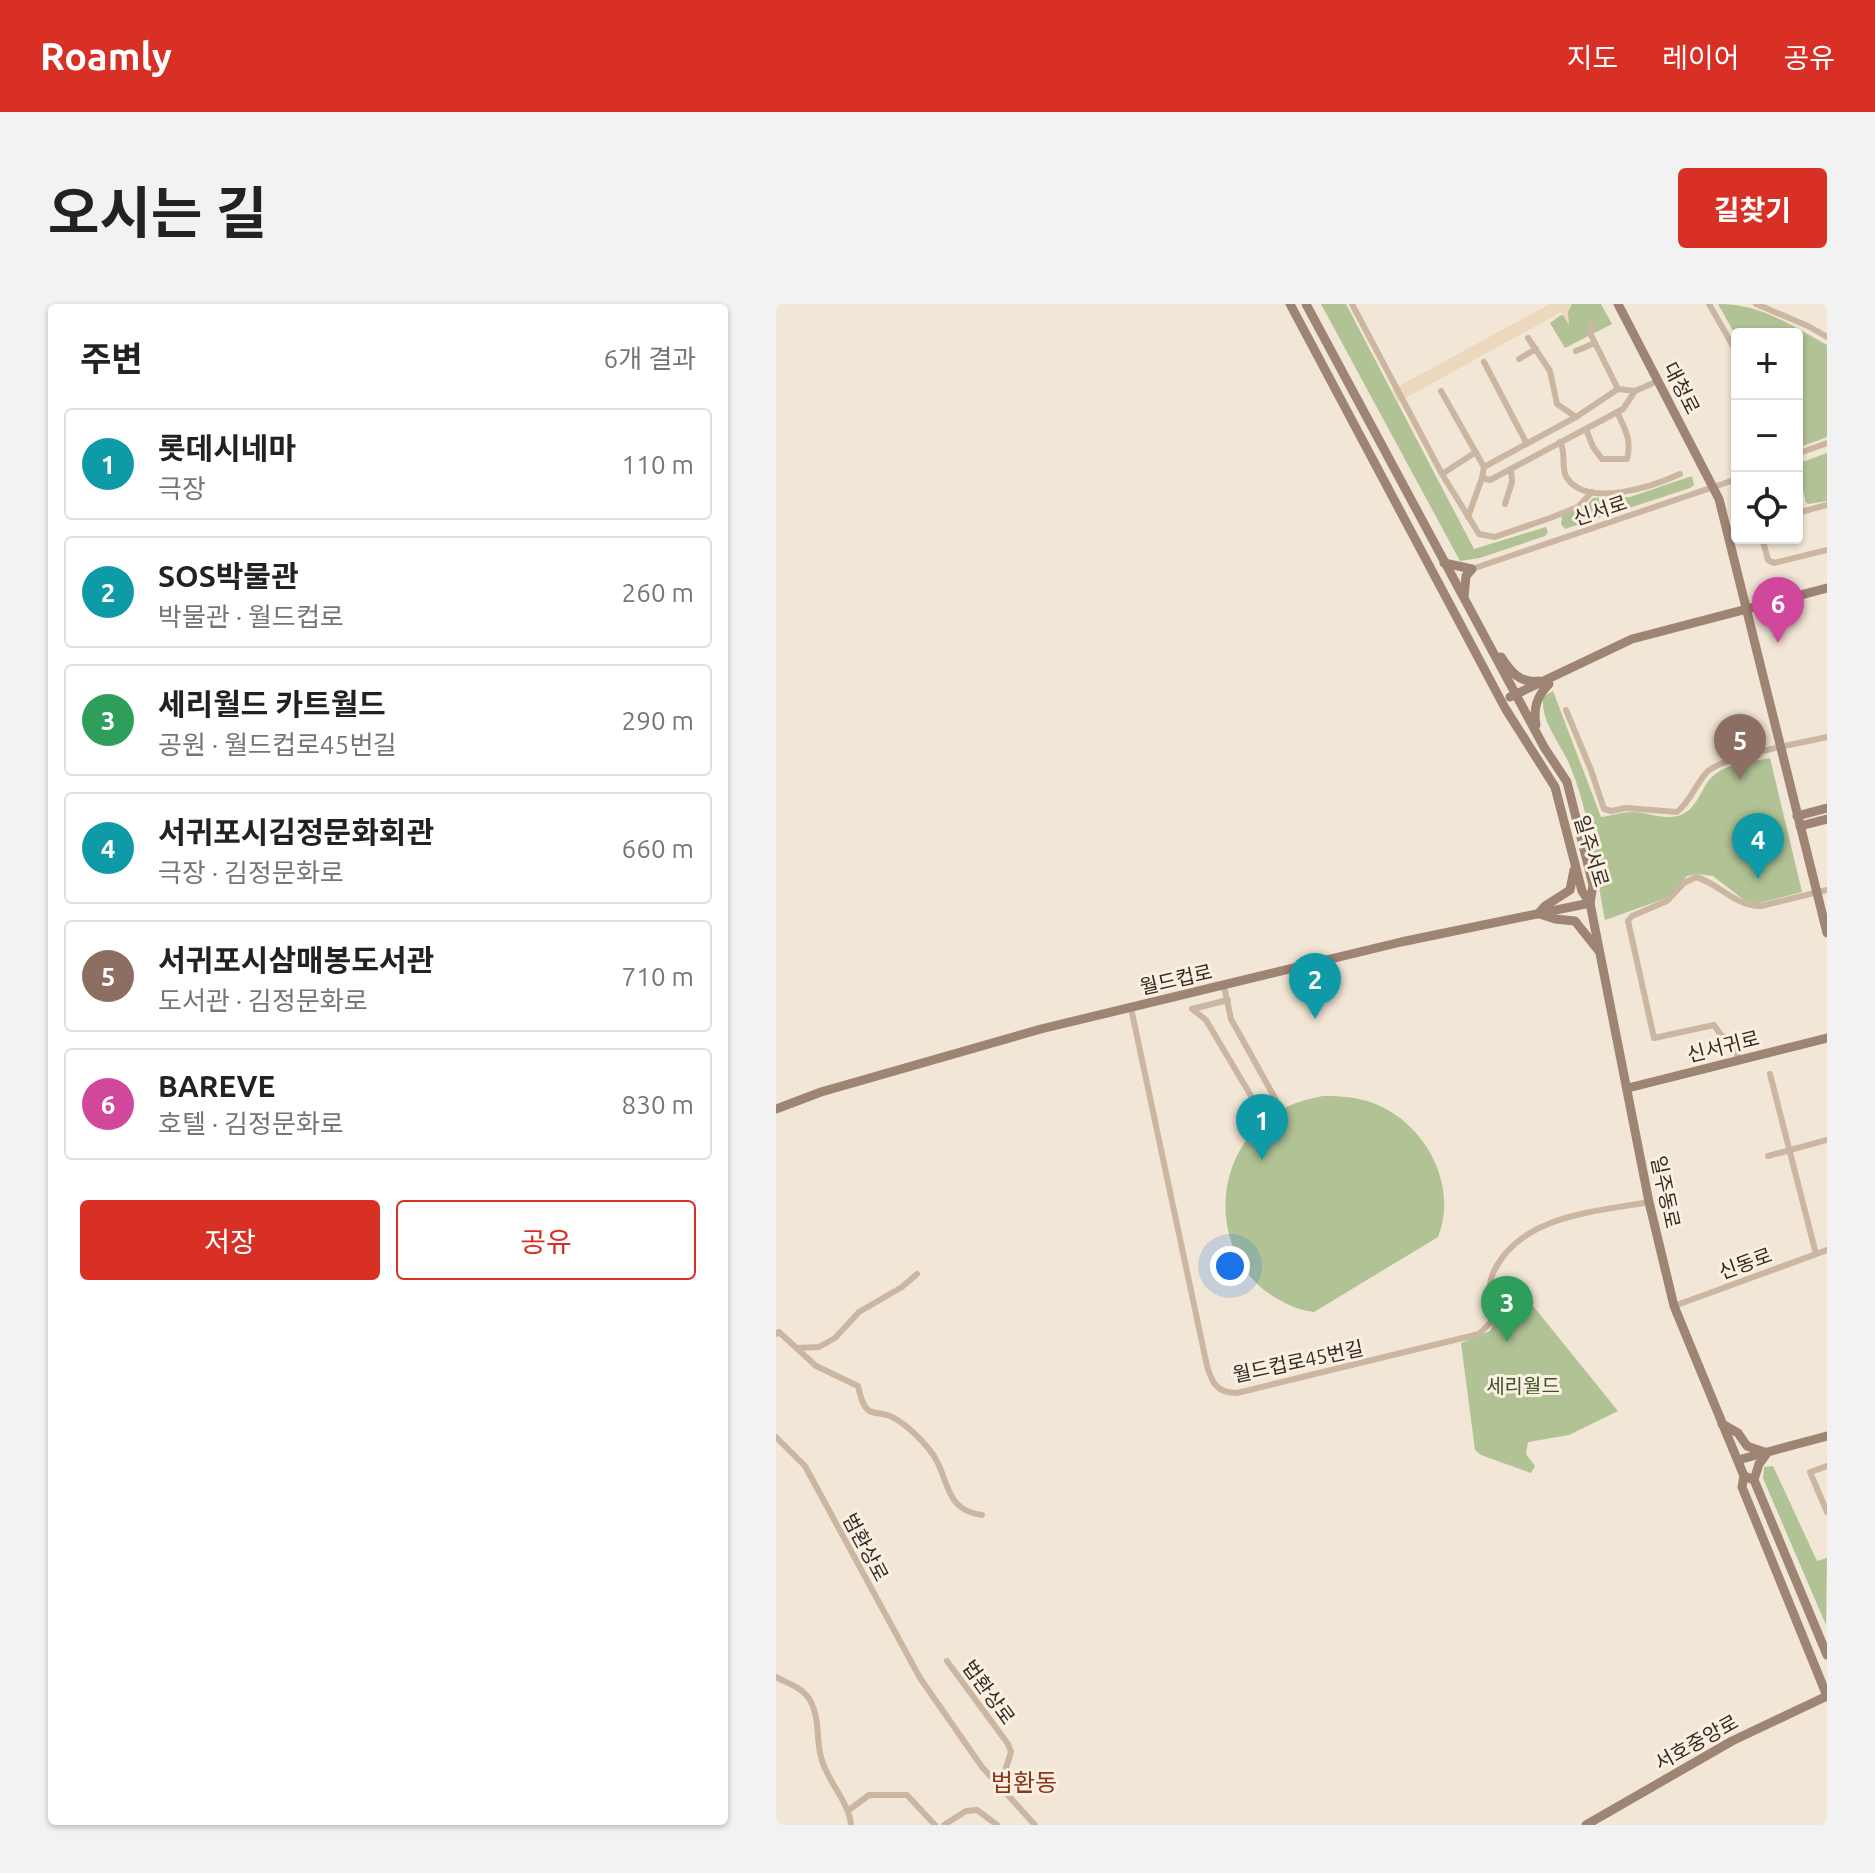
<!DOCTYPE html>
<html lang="ko">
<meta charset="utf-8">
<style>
body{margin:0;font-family:Ubuntu,"Noto Sans KR",sans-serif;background:#f2f2f2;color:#222}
.controls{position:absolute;right:24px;top:24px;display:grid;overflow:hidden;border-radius:8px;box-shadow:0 2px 6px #0004}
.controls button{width:72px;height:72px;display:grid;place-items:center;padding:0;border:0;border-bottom:2px solid #e0e0e0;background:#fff;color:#222;font:40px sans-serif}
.you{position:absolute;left:454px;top:962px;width:28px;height:28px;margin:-20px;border:6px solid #fff;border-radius:50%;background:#1a73e8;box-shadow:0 0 0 12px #1a73e833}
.badge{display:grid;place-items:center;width:52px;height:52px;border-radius:50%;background:#d93025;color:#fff;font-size:26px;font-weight:700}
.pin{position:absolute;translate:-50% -66px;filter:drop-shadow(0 2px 4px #0008)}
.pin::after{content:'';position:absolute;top:42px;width:28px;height:24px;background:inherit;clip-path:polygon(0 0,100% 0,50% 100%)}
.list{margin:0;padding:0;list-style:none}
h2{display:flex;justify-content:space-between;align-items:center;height:104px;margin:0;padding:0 32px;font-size:34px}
h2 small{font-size:26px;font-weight:400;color:#767676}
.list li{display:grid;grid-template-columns:52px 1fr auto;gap:24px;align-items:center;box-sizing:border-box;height:112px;margin:0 16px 16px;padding:0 16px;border:2px solid #e0e0e0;border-radius:8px}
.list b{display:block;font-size:30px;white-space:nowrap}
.list p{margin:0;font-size:26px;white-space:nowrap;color:#767676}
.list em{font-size:26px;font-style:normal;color:#767676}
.actions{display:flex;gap:16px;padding:24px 32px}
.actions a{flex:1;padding:18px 0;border:2px solid #d93025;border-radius:8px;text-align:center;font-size:28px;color:#d93025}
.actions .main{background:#d93025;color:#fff}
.icon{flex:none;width:44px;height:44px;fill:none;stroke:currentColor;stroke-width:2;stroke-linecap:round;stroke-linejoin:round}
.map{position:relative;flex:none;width:1051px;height:1521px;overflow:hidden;border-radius:8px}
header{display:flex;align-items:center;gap:48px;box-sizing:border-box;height:112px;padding:0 40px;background:#d93025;color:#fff}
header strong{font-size:38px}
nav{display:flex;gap:44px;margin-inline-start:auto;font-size:28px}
.intro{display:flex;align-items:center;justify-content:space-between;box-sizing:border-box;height:192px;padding:0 48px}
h1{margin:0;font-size:56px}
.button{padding:20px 36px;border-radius:8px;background:#d93025;color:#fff;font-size:28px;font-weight:700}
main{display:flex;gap:48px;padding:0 48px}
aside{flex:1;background:#fff;border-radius:8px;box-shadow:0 2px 6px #0004}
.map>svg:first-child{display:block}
</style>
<header>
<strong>Roamly</strong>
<nav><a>지도</a><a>레이어</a><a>공유</a></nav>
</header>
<div class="intro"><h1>오시는 길</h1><a class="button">길찾기</a></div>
<main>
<aside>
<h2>주변<small>6개 결과</small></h2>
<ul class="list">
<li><span class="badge" style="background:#0f9aa8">1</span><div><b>롯데시네마</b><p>극장</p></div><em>110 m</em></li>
<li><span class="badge" style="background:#0f9aa8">2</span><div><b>SOS박물관</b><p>박물관 · 월드컵로</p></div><em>260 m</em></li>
<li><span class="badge" style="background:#2e9e5b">3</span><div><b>세리월드 카트월드</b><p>공원 · 월드컵로45번길</p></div><em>290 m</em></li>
<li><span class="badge" style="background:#0f9aa8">4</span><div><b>서귀포시김정문화회관</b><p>극장 · 김정문화로</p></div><em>660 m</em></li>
<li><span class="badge" style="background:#8d6e63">5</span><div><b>서귀포시삼매봉도서관</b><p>도서관 · 김정문화로</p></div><em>710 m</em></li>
<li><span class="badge" style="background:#d1479c">6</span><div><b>BAREVE</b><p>호텔 · 김정문화로</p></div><em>830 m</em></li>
</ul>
<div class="actions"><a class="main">저장</a><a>공유</a></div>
</aside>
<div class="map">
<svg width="1051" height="1521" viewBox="0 0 1051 1521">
<rect width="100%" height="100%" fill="#f2e6d6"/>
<g fill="#b1c295">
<path d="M545,0H570L698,245L770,223L772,228L769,232L704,254L684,257Z"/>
<path d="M781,0H825L836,20L789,44L774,19L785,11L788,12Z"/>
<path d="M942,0C986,0 1014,21 1051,41V133L1027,142L1021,141V30H961V34Z"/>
<path d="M1051,149V197L1033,200L1030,199L1021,160Z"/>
<path d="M916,172L918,181L914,184L789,225L785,220L786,212L811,201L817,194L854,193Z"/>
<path d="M777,387L825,513C834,512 846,508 856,508C872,508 888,517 905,511C922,504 924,485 936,473C950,459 976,458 994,454L1026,588L983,599H972L937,572L920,570L911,572L891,594L829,616C819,565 813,502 791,455C781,435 765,416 767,393Z"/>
<path d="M547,792C565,792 581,793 597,799C648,818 683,880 662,933L538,1008C519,1006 503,997 488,986C437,944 437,862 486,819C504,803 525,796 547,792Z"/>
<path d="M741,982L842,1107L793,1131L752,1138L750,1150L759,1162L755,1169L705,1151L699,1146L685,1039L714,1027L718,1018L720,1001Z"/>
<path d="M997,1162L1041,1257L1051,1254L1050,1321L987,1174L988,1163Z"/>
</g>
<path fill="#ecd8bc" d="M774,0H796L792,8L793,21L785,8L622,98L616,86Z"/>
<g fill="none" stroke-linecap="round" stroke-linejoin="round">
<g stroke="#cbb6a1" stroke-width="6">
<path d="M576,0L666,170L703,230L719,233L774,214L802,203L816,188"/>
<path d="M933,0L961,49"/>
<path d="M980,0L1032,22L1051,33"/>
<path d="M816,19L814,29L842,85"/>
<path d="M752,34L774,67L781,100L800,113"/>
<path d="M800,47L819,39"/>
<path d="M743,55L760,45"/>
<path d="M708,58L751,140"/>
<path d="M665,87L708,163"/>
<path d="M859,87L847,105L714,176L706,174L708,163L800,113L842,85L859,87L882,77"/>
<path d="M810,125L817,143L826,155H851C856,136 849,125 841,108"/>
<path d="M784,138C791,150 784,164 791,174C812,205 878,182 904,170"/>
<path d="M1021,150L1051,139"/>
<path d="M666,170L700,148"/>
<path d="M729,200L736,178L735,165"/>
<path d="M1021,209L1051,201"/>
<path d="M692,213L706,174"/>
<path d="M986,234L992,256L998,259L1051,246"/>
<path d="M696,265L961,175"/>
<path d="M790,406L815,466L828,505L835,507L850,504L901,508C915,497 919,481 931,468C947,452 1026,439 1051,433"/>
<path d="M448,682L455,715L500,796"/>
<path d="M452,696L416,705L430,716L484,807"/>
<path d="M355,704L431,1062C436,1079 441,1089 461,1089L703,1030L715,1018C716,1001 710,986 717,969C744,911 818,908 873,898"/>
<path d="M963,757L958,738L945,731L938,721L878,734L852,617L856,612L891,597L908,579L920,573C944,580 958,602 985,602L1051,586"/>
<path d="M994,770L1040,950"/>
<path d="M992,852L1051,836"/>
<path d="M898,1002L1051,946"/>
<path d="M0,1030L3,1028L40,1062L82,1082C84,1089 85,1099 91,1105C96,1111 106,1108 114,1112C129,1119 141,1131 152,1144C175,1170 165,1206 206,1211"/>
<path d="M21,1044L43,1043L59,1034L83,1008L126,983L141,970"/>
<path d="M0,1133L29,1162L144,1374L206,1463L259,1521"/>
<path d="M1051,1162L1034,1168L1051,1208"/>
<path d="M171,1357L232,1440L235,1448L224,1483"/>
<path d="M0,1373C13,1380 28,1384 35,1398C44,1416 40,1435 45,1453C51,1478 73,1497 75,1521"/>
<path d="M73,1506L93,1491H131L159,1521"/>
<path d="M168,1521L190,1507L201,1506L221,1521"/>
</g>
<g stroke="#9e8473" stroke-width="9">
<path d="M514,0L729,404L779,483L806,587L814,599L873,898L898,1002L968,1172L966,1183L1051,1392"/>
<path d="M530,0L768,443L791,478L817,581L814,599"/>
<path d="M842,0L943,195L1051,629"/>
<path d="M668,259L696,265L690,272L688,293"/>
<path d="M725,353C734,367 744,380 763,377"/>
<path d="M734,393L856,335L1051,284"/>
<path d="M760,421C757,404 761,392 773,380"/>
<path d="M1021,512L1051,504"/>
<path d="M1024,522L1051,515"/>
<path d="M762,610L769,602L794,586L798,566"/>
<path d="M764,610L779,615L799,617L822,646"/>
<path d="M852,784L1051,734"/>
<path d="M0,805L45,788L265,725L625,638L814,599"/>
<path d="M946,1120L962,1129L971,1142L991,1149"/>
<path d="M962,1156L1051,1132"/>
<path d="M968,1172L978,1176L1051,1351"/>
<path d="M978,1176L983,1160L991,1149"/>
<path d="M810,1521L956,1437L1051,1392"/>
</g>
</g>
<g text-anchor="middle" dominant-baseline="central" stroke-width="6" stroke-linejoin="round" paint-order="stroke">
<g font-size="20" fill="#352a25" stroke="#faf0e2">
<text transform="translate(906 84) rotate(63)">대청로</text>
<text transform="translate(824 206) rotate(-18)">신서로</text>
<text transform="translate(816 547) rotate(73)">일주서로</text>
<text transform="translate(400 675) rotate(-13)">월드컵로</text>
<text transform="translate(947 742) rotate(-14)">신서귀로</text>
<text transform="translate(890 888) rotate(78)">일주동로</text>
<text transform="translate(969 959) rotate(-20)">신동로</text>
<text transform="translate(522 1057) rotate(-12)">월드컵로45번길</text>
<text transform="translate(90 1243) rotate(62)">범환상로</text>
<text transform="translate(213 1388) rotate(54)">법환상로</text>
<text transform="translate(920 1438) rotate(-29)">서호중앙로</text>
</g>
<g font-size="20" fill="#425427" stroke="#faf0e2">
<text x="747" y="1081">세리월드</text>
</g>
<g font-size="24" fill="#883719" stroke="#faf0e2">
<text x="248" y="1478">법환동</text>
</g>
</g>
</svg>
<div class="controls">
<button>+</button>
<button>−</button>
<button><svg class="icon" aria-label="locate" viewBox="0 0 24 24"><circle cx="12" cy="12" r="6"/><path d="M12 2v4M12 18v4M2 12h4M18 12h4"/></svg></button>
</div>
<div class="you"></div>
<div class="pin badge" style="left:486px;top:856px;background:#0f9aa8">1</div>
<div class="pin badge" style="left:539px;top:715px;background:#0f9aa8">2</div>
<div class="pin badge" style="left:731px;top:1038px;background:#2e9e5b">3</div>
<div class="pin badge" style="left:982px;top:575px;background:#0f9aa8">4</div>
<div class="pin badge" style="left:964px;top:476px;background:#8d6e63">5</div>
<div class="pin badge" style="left:1002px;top:339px;background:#d1479c">6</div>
</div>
</main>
